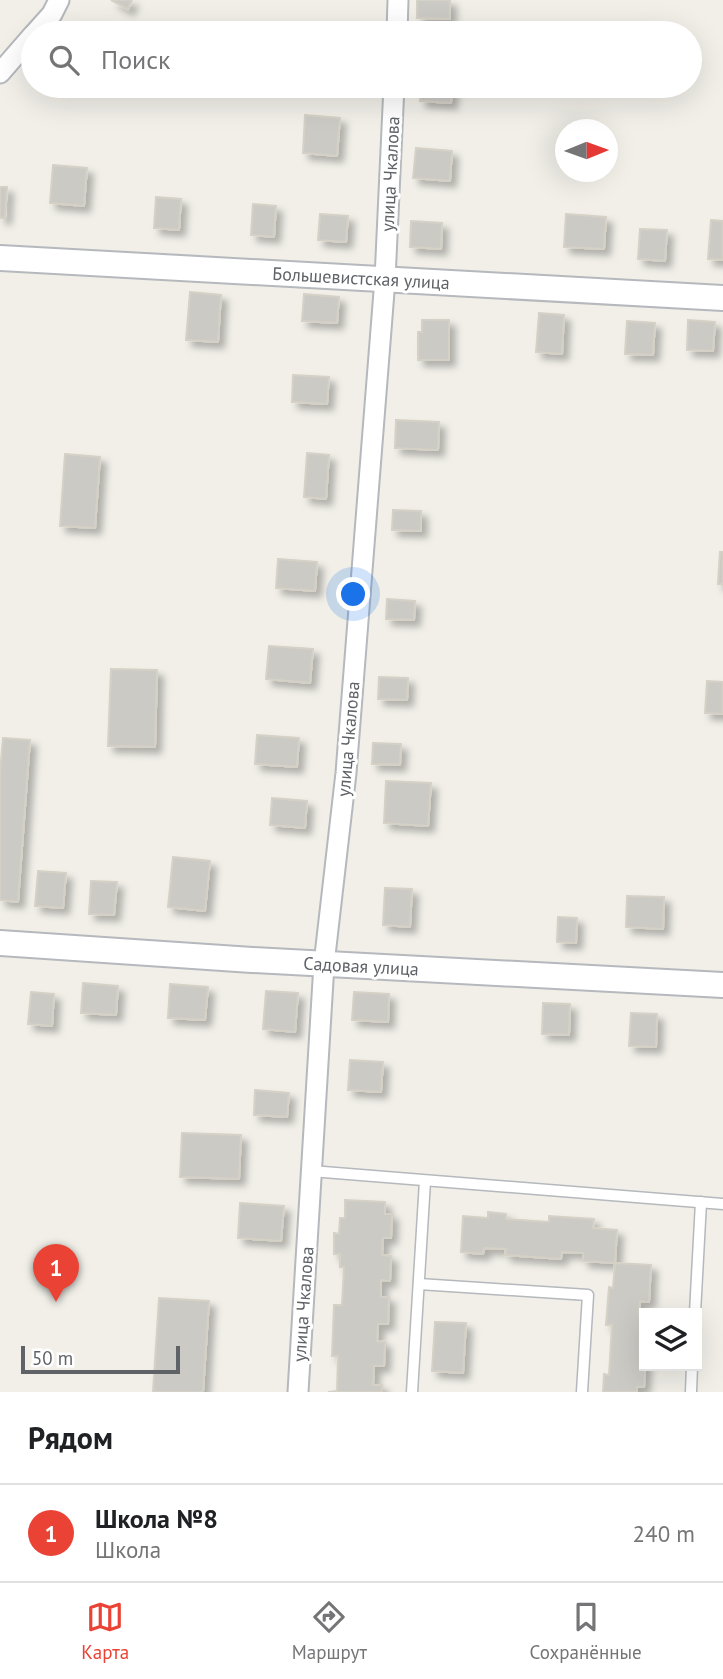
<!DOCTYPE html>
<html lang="ru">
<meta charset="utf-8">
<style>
body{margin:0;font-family:"PT Sans",sans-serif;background:#f2f2f2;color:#202124}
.controls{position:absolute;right:21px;bottom:21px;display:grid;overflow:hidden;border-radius:0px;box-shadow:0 7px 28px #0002}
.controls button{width:63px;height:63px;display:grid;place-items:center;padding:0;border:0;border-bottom:2px solid #e0e0e0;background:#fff;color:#202124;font:35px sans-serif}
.compass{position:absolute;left:555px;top:119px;width:63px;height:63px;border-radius:50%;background:#fff;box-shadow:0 7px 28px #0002;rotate:89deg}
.scale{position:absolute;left:21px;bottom:18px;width:159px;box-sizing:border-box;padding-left:7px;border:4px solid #5f6368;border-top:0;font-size:19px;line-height:24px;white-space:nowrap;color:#5f6368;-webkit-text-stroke:5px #fff;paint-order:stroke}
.you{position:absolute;left:354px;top:595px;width:24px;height:24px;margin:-18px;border:5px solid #fff;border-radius:50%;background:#1a73e8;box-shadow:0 0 0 10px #1a73e833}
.badge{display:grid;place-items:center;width:46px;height:46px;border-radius:50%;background:#ea4335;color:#fff;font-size:23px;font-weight:700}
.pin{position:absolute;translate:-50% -58px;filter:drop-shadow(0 2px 4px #0008)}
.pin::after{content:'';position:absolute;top:37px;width:24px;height:21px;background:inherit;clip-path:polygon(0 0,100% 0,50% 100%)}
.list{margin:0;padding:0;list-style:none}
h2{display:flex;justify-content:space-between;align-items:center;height:91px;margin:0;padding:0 28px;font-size:30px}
h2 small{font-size:23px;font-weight:400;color:#757577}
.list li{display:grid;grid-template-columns:46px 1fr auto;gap:21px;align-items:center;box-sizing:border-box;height:98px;padding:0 28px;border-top:2px solid #e0e0e0}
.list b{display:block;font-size:26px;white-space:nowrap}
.list p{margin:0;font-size:23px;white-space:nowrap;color:#757577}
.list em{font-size:23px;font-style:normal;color:#757577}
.icon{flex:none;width:38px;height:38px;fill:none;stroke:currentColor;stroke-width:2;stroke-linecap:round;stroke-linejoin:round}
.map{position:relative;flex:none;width:723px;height:1392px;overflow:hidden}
.search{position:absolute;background:#fff;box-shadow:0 7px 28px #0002;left:21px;right:21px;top:21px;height:77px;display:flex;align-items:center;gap:18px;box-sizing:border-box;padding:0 24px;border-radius:38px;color:#757577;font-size:26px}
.sheet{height:189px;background:#fff}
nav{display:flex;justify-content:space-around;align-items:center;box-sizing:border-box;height:98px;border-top:2px solid #e0e0e0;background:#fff;font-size:19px;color:#757577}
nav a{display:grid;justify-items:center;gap:4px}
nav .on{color:#ea4335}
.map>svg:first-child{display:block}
</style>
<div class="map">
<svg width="723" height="1392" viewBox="0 0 723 1392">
<defs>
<filter id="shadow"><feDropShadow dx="6" dy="6" stdDeviation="3.5" flood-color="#0004"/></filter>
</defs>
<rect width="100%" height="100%" fill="#f1efe8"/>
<g fill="#cccac5" stroke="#d6d1c6" stroke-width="2" filter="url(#shadow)">
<path d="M111,0H132L128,9Z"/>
<path d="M417,0H450V19L417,18Z"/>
<path d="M421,86H452L451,103L420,101Z"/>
<path d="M305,115L340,118L337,156L303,153Z"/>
<path d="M416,148L452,151L450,181L413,178Z"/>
<path d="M53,165L87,168L84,206L50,203Z"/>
<path d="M0,187H7L5,218H0Z"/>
<path d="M156,197L181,199L179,230L154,228Z"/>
<path d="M253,204L276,206L274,237L251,235Z"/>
<path d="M320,214L348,216L346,242L318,240Z"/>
<path d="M566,214L606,217L604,249L564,247Z"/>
<path d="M711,220L723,221V260L708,259Z"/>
<path d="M411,221L442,223L441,249L410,247Z"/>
<path d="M640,229L667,230L665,261L638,259Z"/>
<path d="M190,292L221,295L218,342L186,340Z"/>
<path d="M304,294L339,297L337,323L302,321Z"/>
<path d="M539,313L564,315L562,354L536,352Z"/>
<path d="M422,320H449V360H418V332H422Z"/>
<path d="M688,320L715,322L713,351L687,350Z"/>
<path d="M627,321L655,323L653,355L625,354Z"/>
<path d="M293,375L329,377L327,404L292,402Z"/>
<path d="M396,420L439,422L438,450L395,448Z"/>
<path d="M307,453L329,455L326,499L304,497Z"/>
<path d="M65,454L100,457L95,528L60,526Z"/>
<path d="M393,510L421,511V531L392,530Z"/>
<path d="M720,552H723V584H718Z"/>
<path d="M278,559L317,562L315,591L276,588Z"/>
<path d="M387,599L415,601L414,620L386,619Z"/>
<path d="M269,646L313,649L310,683L266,679Z"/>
<path d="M111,669L157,670L155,747L108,746Z"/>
<path d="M379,677L408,678L407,700L378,699Z"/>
<path d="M707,681L723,682V714L705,713Z"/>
<path d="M257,735L299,738L297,767L255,764Z"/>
<path d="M3,738L30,740L18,902L0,900V772Z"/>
<path d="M373,743L401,744L400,765L372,764Z"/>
<path d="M386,781L431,783L428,826L384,823Z"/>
<path d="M272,798L307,801L305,828L270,825Z"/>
<path d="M173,857L210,861L205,911L168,907Z"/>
<path d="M38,871L66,873L63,908L35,906Z"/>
<path d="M91,881L117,882L114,915L89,914Z"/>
<path d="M385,888L412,889L410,927L383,925Z"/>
<path d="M627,896L664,897L663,929L626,927Z"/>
<path d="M558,917L577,918L576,943L557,942Z"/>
<path d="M83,983L118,986L116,1015L81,1013Z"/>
<path d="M170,984L208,987L205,1020L168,1018Z"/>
<path d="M266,991L298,993L295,1032L263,1029Z"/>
<path d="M31,992L54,994L52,1026L28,1024Z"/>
<path d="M354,992L389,994L388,1022L352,1020Z"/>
<path d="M543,1003L570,1004L569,1035L542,1034Z"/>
<path d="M631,1013L657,1014L656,1047L629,1046Z"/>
<path d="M350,1060L383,1062L381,1092L348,1090Z"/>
<path d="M255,1090L289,1093L287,1117L254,1115Z"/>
<path d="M182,1133L241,1135L239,1179L180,1177Z"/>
<path d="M345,1200L385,1202V1214H392L391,1238H383L382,1255L391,1256L390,1281L381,1280V1297H389L388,1324H378L377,1341L385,1342L384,1366H374L373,1385H382V1392H328L337,1391L338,1356H332L334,1305H342L344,1267H340V1254H334V1233L339,1234L340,1218H345Z"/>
<path d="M240,1203L284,1206L281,1241L238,1238Z"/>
<path d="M488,1212L506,1214V1219L549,1222V1216L594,1219L593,1228L617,1230L615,1263L583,1261V1253L562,1252L561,1259L505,1255L506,1249L484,1248L483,1254L461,1252L463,1216L488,1218Z"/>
<path d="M615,1263L651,1265L649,1302L640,1301L639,1316L644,1317L645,1366L644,1387H637V1392H603L604,1374L609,1375L612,1325H606L609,1287L613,1288Z"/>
<path d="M159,1298L209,1301L203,1392H153Z"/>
<path d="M435,1322L466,1323L463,1373L432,1371Z"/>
</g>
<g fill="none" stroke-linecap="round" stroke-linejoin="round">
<defs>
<g id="service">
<path d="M311,1171L723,1204"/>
<path d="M419,1284L588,1295L582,1392"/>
<path d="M695,1313L701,1202"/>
<path d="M412,1392L425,1181"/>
<path d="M691,1392L692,1366"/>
</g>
<g id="minor">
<path d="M35,33L52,14L59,0"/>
<path d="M397,33L398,0"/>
<path d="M0,73L33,35"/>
<path d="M298,1392L324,964L346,773L385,279L394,86"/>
</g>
<g id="tertiary">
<path d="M0,258L723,298"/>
<path d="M0,943L252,960L723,985"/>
</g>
</defs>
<use href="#service" stroke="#b5b8bc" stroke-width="13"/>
<use href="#minor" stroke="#b5b8bc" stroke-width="23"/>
<use href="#tertiary" stroke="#b5b8bc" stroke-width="28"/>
<use href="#service" stroke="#fff" stroke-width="10"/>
<use href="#minor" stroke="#fff" stroke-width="19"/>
<use href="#tertiary" stroke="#fff" stroke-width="24"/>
</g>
<g text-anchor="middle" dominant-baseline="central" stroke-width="6" stroke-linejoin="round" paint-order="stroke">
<g font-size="18" fill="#5f6368" stroke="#fff">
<text transform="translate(390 174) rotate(-87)">улица Чкалова</text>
<text transform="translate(361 278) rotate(3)">Большевистская улица</text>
<text transform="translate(348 739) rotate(-85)">улица Чкалова</text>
<text transform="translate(361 966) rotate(3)">Садовая улица</text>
<text transform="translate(303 1304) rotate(-86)">улица Чкалова</text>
</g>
</g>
</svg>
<div class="controls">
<button><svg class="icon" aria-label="layers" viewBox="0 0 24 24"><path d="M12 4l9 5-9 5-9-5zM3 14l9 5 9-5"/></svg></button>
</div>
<svg class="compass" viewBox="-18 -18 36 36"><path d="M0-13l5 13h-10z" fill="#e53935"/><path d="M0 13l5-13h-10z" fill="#757577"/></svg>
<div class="scale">50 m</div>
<div class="you"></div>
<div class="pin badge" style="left:56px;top:1302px">1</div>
<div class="search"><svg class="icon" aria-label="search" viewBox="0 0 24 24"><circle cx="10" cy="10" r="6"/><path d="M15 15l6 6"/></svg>Поиск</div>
</div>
<section class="sheet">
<h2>Рядом<small></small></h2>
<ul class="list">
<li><span class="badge">1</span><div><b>Школа №8</b><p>Школа</p></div><em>240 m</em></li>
</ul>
</section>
<nav>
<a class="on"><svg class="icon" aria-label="map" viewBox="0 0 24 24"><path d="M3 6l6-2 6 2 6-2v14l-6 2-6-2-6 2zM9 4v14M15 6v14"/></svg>Карта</a>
<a><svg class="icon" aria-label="directions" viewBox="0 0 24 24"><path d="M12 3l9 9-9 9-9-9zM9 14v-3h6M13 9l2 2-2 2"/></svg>Маршрут</a>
<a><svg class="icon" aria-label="saved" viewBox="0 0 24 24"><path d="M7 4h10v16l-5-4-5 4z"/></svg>Сохранённые</a>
</nav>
